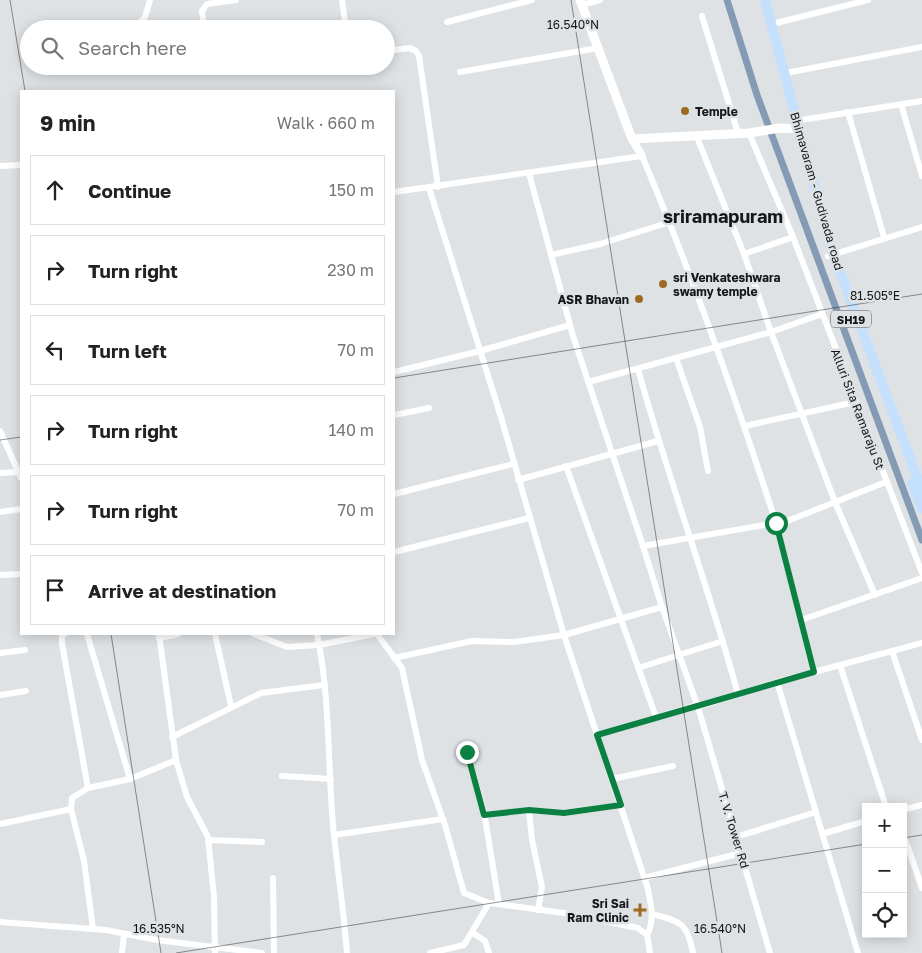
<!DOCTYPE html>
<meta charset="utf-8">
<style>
body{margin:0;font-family:"Golos Text",sans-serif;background:#f6f6f6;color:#222}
.controls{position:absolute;right:15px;bottom:15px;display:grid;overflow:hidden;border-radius:0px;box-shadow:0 2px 12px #0003}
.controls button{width:45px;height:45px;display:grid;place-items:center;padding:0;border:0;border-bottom:1px solid #e0e0e0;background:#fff;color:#222;font:25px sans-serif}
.stop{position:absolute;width:15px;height:15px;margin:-11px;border:4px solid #0b8043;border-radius:50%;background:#fff}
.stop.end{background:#0b8043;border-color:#fff;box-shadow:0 1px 5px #0008}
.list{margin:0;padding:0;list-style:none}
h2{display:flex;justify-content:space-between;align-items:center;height:65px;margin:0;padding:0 20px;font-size:21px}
h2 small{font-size:16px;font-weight:400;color:#767676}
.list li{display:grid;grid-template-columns:32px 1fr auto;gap:15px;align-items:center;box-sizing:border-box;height:70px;margin:0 10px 10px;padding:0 10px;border:1px solid #e0e0e0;border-radius:0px}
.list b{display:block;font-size:19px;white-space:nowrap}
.list em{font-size:16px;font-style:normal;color:#767676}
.icon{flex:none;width:28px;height:28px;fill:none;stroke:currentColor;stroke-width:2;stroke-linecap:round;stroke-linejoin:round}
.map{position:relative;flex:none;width:922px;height:953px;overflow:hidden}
.search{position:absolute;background:#fff;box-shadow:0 2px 12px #0003;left:20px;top:20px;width:375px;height:55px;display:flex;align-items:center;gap:12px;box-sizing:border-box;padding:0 18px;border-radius:28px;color:#767676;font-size:19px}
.panel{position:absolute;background:#fff;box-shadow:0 2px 12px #0003;left:20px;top:90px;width:375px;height:545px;border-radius:0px}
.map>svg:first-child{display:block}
</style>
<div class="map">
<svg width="922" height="953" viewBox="0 0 922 953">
<rect width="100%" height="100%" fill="#dee2e5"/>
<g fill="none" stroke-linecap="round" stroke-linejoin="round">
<path stroke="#859bb4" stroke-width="7" d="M727,0L757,95L922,540"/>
<g stroke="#fff" stroke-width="6">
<path d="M342,0L346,29"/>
<path d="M582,5L600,0"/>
<path d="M702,16L738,133"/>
<path d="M447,22L532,0"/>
<path d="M772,24L868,0"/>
<path d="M134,29L145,17L150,0"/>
<path d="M204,29L202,11L207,4L236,0"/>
<path d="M386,51L410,48L416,51L419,56L438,187"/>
<path d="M144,66C169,75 209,69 236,66"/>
<path d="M460,72L598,48"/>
<path d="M786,73L922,47"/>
<path d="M901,104L922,176"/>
<path d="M848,112L884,237"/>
<path d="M795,121L922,101"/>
<path d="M749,133L793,237L922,573"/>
<path d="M696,135L744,254L771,332L835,502L875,595"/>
<path d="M0,166L21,165"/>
<path d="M529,173L573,336L643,546L662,607L698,707L770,953"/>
<path d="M429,188L501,417L564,635L648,889C651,905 655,920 647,935"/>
<path d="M394,192L642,156C693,276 736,399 776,523L643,546"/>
<path d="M744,254L793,237"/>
<path d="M551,255L600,244L670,222"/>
<path d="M828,256L922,227"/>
<path d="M676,358L700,427L708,471"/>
<path d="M638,369C668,478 708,585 738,694"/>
<path d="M394,372L480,351L570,325"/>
<path d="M588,382L771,332L822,314"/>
<path d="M394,415L429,408"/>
<path d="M745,426L855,402"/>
<path d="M0,431L21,478"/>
<path d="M566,466L656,717"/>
<path d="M0,473L18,472"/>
<path d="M518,480L658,441"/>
<path d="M394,494L513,464"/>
<path d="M0,512L21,509"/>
<path d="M776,523L814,672"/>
<path d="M777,525L886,482"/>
<path d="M394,552L529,518"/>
<path d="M0,575L21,574"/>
<path d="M801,620L922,578"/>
<path d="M65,634L62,635V644L88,788"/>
<path d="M87,634L130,779"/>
<path d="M159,634L176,760L187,797L208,837L214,897L215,953"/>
<path d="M215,634L231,706"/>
<path d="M254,634L287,647L319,645L374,634"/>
<path d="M317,634C331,700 327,768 334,835C338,875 344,913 347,953"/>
<path d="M377,634L402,668L422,760L445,825L464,893L489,903L564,913L638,928L647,935L650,953"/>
<path d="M159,638L178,634"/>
<path d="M892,651L922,740"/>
<path d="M0,653L25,650"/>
<path d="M394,658L472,641L514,642L564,635L662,607"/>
<path d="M840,665L886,807"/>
<path d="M638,668L723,641"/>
<path d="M777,682L858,953"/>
<path d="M0,695L26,691"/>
<path d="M698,707L777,682L922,643"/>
<path d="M597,735L697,705"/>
<path d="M172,737L261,693L324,685"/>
<path d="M467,752L484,812L499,904"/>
<path d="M282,776L331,779"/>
<path d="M612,779L673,766"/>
<path d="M529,810L532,840L542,887L538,910"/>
<path d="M903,810L922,805"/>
<path d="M484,815L529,810L564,813L621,805"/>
<path d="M0,824L71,809"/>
<path d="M903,833L922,888"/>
<path d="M822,834L866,821"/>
<path d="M334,835L443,819"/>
<path d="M736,837L816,812"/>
<path d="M208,840L262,842"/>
<path d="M273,878L274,953"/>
<path d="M644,878L741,853"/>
<path d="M652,914C681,922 687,922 693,953"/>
<path d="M0,922L106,930L157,940L262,953"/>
<path d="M93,929L84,861L71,809L72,798L88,788L130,779L176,760"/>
<path d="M473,933L485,941L489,953"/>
<path d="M122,953L124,934"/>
<path d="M430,953L464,945L489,903"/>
</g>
<path stroke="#fff" stroke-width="8" d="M632,139L642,156"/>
<path stroke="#fff" stroke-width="9" d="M580,0L632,139L749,133L780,128L801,129"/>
<g stroke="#c5e0fd" stroke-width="10">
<path d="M765,0L829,242L922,490"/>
<path d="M912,483L922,509"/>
</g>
</g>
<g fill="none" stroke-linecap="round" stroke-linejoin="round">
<path stroke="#0b8043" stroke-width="6" d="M467,752L484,815L529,810L564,813L621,805L597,735L814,672L776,523"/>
</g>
<path fill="none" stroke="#151718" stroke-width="1" stroke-opacity="0.45" d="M10,0L25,91M571,0L722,953M394,378L922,294M0,440L21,437M111,634L161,953M903,838L922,835M176,953L866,844"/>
<g fill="#9e6a21" stroke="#dee2e5" stroke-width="2">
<circle cx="685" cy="111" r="5"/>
<circle cx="663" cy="284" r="5"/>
<circle cx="639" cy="299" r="5"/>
<path d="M637.5 902.5h5v5h5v5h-5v5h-5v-5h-5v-5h5z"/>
</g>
<g text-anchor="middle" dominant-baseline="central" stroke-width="5" stroke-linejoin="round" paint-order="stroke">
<rect fill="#dee2e5" stroke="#515456" stroke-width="1" x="831" y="310.5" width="40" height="17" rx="4"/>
<g font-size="11" font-weight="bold" fill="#151718">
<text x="851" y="319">SH19</text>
</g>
<g font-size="12" font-weight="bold" fill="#151718" stroke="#dee2e5" text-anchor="start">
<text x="695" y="111">Temple</text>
<text x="673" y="277">sri Venkateshwara<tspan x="673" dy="14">swamy temple</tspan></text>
<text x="629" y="299" text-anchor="end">ASR Bhavan</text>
<text x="629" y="903" text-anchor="end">Sri Sai<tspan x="629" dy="14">Ram Clinic</tspan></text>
</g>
<g font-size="12" fill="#151718" stroke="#dee2e5">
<text transform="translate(817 191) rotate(74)">Bhimavaram - Gudivada road</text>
<text transform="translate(858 409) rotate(69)">Alluri Sita Ramaraju St</text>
<text transform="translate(734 830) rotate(73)">T. V. Tower Rd</text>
</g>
<g font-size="18" font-weight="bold" fill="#151718" stroke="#dee2e5">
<text x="723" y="216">sriramapuram</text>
</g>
</g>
<g font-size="12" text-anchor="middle" fill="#151718" stroke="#dee2e5" stroke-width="5" stroke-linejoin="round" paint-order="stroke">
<text x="573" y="29">16.540°N</text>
<text x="875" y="300">81.505°E</text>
<text x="159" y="933">16.535°N</text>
<text x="720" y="933">16.540°N</text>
</g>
</svg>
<div class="controls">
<button>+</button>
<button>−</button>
<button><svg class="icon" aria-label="locate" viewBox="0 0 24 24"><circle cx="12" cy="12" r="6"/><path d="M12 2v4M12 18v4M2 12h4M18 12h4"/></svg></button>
</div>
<div class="stop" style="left:776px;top:523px"></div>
<div class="stop end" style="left:467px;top:752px"></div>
<div class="search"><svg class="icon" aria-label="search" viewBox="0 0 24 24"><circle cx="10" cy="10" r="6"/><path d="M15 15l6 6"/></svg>Search here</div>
<section class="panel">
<h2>9 min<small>Walk · 660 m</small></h2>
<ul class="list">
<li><svg class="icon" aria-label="ahead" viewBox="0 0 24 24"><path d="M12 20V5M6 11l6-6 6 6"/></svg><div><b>Continue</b></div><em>150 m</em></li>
<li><svg class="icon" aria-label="right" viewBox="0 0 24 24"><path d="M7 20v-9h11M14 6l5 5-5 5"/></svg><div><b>Turn right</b></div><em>230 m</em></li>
<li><svg class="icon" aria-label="left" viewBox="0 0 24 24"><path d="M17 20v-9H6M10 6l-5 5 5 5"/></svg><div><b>Turn left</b></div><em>70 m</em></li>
<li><svg class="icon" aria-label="right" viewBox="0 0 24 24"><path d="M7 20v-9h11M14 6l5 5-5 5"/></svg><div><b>Turn right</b></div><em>140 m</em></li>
<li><svg class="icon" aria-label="right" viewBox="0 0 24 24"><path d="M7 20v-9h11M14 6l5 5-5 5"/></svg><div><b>Turn right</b></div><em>70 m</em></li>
<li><svg class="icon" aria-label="arrive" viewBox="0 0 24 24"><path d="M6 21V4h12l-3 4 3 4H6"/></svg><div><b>Arrive at destination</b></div></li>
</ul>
</section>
</div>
